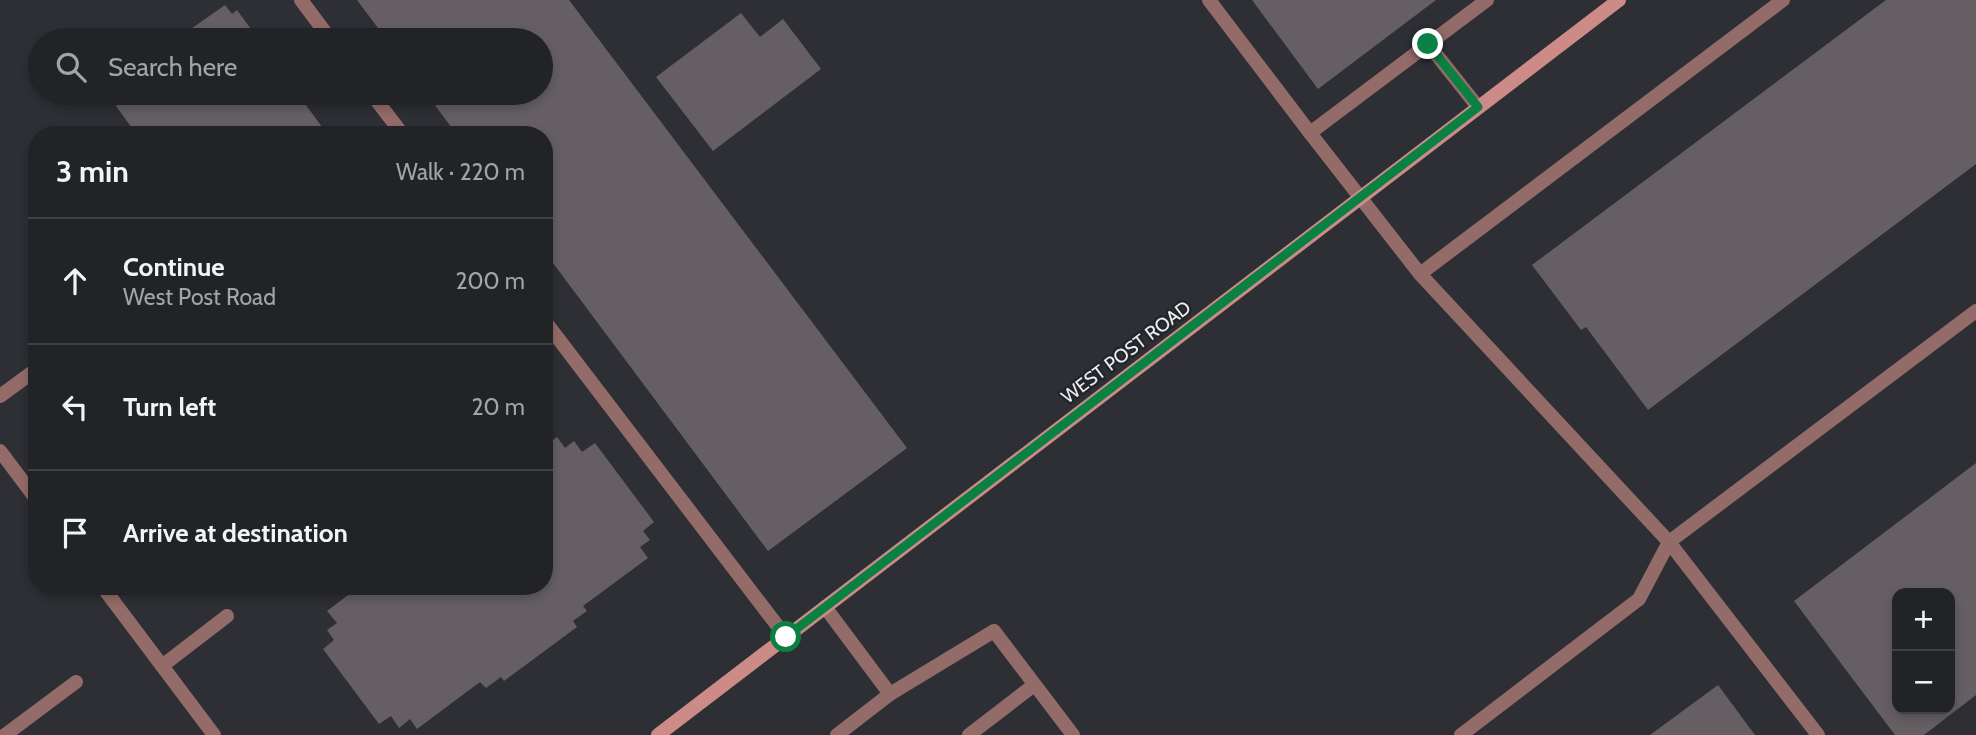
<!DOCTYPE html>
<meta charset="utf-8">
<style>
body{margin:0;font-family:Cabin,sans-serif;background:#2e2f33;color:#f1f3f6}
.controls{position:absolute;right:21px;bottom:21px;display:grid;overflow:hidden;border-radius:14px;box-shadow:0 4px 10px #0003}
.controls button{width:63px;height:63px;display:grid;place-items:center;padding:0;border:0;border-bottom:2px solid #3f4044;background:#222327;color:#f1f3f6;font:35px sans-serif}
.stop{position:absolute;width:21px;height:21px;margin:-16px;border:5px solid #0b8043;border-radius:50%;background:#fff}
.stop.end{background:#0b8043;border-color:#fff;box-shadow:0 2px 7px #0008}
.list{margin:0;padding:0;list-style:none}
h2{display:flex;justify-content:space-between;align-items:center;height:91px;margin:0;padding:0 28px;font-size:30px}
h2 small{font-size:23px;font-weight:400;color:#a2a4a7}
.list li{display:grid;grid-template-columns:46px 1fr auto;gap:21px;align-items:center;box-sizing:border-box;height:126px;padding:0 28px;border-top:2px solid #3f4044}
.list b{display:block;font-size:26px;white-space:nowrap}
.list p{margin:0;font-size:23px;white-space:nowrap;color:#a2a4a7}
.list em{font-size:23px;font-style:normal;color:#a2a4a7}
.icon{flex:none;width:38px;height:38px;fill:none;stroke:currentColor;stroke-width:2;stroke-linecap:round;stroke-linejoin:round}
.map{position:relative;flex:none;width:1976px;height:735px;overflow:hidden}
.search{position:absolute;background:#222327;box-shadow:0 4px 10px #0003;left:28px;top:28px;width:525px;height:77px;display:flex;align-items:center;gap:18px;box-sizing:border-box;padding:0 24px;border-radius:38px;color:#a2a4a7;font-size:26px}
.panel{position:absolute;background:#222327;box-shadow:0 4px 10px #0003;left:28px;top:126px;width:525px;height:469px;border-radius:28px}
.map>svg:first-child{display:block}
</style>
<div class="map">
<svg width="1976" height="735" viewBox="0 0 1976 735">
<rect width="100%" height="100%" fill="#2d2f34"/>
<g fill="#655f63" fill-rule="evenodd">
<path d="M357,0H569L907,448L768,551L544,251V135H457L426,93H541V40H387Z"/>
<path d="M1252,0H1436L1318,89Z"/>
<path d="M1886,0H1976V164L1648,410L1586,327L1581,330L1532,265Z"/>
<path d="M225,5L232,14L237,10L259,40H175Z"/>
<path d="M741,13L760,37L783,19L821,69L713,151L656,77Z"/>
<path d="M114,93H297L328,135H137L116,106L119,104L112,94Z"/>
<path d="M557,437L565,448L574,441L582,452L595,443L654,522L643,531L650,540L640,547L648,558L583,606L587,611L573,621L577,627L504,681L501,677L486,688L480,682L417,729L410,719L399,728L391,716L379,724L323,649L334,640L327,630L337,623L327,611L360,586H544V447Z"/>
<path d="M1976,463V695L1924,735H1895L1794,601ZM1897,593H1950V709H1897Z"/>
<path d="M1718,685L1755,735H1650Z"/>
</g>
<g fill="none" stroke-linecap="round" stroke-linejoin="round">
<g stroke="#936b68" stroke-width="14">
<path d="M301,0L331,40"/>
<path d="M1209,0L1310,133L1487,0"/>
<path d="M1428,44L1478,107"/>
<path d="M371,93L403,135"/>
<path d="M1310,133L1420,274L1669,542L1639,599L1461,735"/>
<path d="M1420,274L1783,0"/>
<path d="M544,320L786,637"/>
<path d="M0,396L37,369"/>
<path d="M0,451L37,500"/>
<path d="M102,586L214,735"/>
<path d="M825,607L890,694L994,631L1073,735"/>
<path d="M162,666L227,616"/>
<path d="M5,735L76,682"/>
<path d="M837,735L890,694"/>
<path d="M969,735L1034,685"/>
<path d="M1818,735L1669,542L1976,311"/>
</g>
<path stroke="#cc8b87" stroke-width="14" d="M658,735L1619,0"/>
</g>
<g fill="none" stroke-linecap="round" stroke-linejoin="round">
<path stroke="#0b8043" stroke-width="9" d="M786,637L1478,107L1428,44"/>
</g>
<g text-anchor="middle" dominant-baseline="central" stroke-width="5" stroke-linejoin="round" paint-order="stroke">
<g font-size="19" fill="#edeef2" stroke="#24252a">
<text transform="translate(1126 352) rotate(-37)">WEST POST ROAD</text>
</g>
</g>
</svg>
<div class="controls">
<button>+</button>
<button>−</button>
</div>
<div class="stop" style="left:786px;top:637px"></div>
<div class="stop end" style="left:1428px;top:44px"></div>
<div class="search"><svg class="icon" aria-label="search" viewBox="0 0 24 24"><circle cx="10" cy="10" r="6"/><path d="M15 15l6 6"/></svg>Search here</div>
<section class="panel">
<h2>3 min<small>Walk · 220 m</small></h2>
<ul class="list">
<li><svg class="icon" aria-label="ahead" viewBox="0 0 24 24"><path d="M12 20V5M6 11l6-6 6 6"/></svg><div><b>Continue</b><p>West Post Road</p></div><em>200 m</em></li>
<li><svg class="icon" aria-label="left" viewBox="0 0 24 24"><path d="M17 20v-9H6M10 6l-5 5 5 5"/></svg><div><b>Turn left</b></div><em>20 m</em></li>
<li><svg class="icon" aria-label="arrive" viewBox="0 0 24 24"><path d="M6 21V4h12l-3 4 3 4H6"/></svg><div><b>Arrive at destination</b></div></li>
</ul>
</section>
</div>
